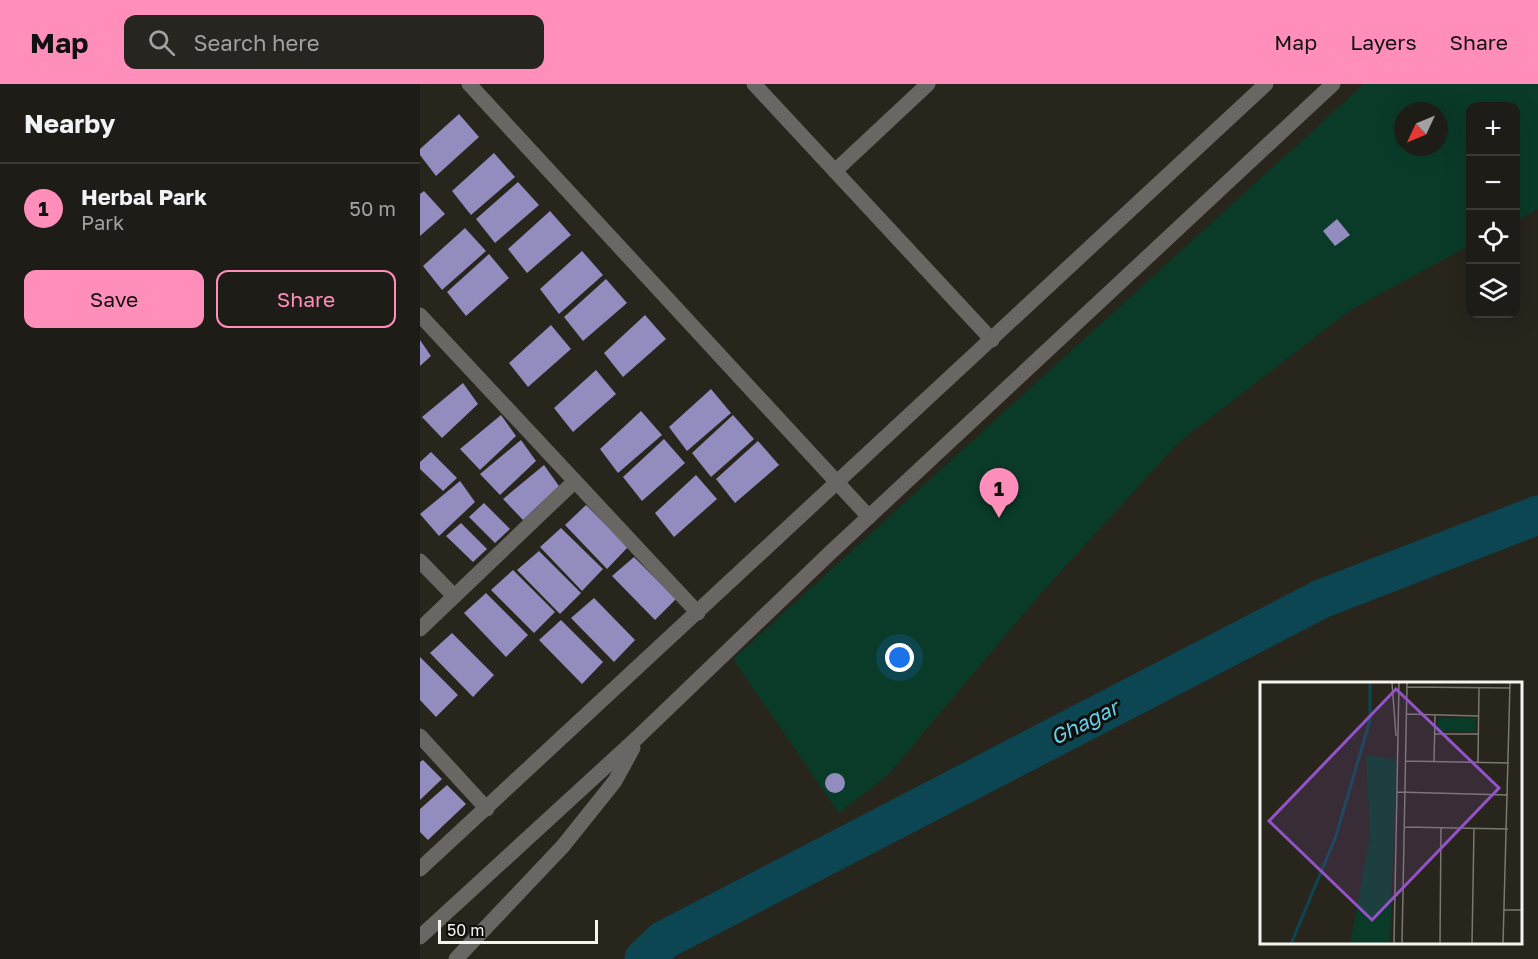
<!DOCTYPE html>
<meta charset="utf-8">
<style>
body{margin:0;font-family:"Golos Text",sans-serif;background:#26251f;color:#f1f3f6}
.controls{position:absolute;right:18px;top:18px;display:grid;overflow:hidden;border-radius:12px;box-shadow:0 6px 24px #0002}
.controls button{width:54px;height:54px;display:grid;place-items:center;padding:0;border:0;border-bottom:2px solid #3c3a35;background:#1e1c16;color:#f1f3f6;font:30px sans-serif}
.compass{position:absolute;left:974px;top:18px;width:54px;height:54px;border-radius:50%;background:#1e1c16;box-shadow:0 6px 24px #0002;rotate:226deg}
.scale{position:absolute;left:18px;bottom:15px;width:160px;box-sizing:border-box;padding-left:6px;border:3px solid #f6f4ef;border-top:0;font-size:16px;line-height:21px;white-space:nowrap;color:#f6f4ef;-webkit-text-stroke:4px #100e0b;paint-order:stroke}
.you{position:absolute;left:480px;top:574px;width:21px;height:21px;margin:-15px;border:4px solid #fff;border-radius:50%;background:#1a73e8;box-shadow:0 0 0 9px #1a73e833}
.badge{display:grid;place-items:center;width:39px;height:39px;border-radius:50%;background:#ff8eba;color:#111;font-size:20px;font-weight:700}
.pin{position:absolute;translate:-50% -50px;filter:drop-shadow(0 2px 3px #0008)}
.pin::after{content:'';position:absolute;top:32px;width:21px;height:18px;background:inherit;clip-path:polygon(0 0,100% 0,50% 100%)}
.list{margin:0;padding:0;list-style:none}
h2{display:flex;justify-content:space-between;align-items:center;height:78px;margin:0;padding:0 24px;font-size:26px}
h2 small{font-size:20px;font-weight:400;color:#a1a1a1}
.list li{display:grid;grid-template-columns:39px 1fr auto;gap:18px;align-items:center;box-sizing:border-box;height:90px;padding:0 24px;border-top:2px solid #3c3a35}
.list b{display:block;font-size:22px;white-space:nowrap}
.list p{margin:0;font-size:20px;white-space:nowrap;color:#a1a1a1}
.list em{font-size:20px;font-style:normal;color:#a1a1a1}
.actions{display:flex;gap:12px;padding:18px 24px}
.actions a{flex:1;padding:14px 0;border:2px solid #ff8eba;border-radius:12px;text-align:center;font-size:21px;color:#ff8eba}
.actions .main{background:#ff8eba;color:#111}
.icon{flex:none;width:33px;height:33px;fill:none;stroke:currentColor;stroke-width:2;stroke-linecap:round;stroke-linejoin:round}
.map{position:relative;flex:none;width:1118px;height:875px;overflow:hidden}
header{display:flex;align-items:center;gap:36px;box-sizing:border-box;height:84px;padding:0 30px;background:#ff8eba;color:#111}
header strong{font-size:28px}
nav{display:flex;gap:33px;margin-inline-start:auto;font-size:21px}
.search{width:420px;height:54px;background:#26251f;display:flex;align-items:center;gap:15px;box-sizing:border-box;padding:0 21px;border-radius:12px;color:#a1a1a1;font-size:22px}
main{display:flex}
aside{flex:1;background:#1e1c16}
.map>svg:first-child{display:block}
</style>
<header>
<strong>Map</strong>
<div class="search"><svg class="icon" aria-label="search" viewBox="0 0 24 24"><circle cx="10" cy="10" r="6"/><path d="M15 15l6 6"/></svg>Search here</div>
<nav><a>Map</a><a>Layers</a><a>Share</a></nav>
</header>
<main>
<aside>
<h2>Nearby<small></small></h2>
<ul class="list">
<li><span class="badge">1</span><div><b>Herbal Park</b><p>Park</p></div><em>50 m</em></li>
</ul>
<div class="actions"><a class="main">Save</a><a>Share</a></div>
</aside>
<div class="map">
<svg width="1118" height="875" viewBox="0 0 1118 875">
<rect width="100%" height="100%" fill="#28251d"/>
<path fill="#0a3b28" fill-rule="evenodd" d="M944,0H1118V125L1096,137V22H1050V161L929,227L758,359L622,508L468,691L419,729L313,575ZM983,27H1019V63H983Z"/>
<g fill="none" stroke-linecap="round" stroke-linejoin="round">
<path stroke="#0b4652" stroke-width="39" d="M224,875L244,856L901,515L1118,431"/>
</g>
<g fill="#928cbf">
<path d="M39,30L59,53L16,92L0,71V65Z"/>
<path d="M74,69L95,93L51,131L32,107Z"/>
<path d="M98,98L119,121L75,159L56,135Z"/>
<path d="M4,107L25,130L0,152V110Z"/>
<path d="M130,127L151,151L107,189L88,165Z"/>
<path d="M917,135L930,151L915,162L903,147Z"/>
<path d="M45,144L66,167L22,206L3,182Z"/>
<path d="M162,167L183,191L139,230L120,205Z"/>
<path d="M69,170L89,194L46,232L27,208Z"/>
<path d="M186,195L207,219L163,257L144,233Z"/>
<path d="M225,231L246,255L203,293L184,269Z"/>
<path d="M131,241L151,265L108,303L89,279Z"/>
<path d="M0,256L11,272L0,282Z"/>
<path d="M176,286L196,310L153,348L134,324Z"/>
<path d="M43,299L58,320L22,354L2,333Z"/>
<path d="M291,305L311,329L267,367L249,343Z"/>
<path d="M221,327L242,351L198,389L180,365Z"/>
<path d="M81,331L96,352L60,386L40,365Z"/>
<path d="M313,331L334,355L291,393L272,369Z"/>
<path d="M244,355L265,379L222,417L203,393Z"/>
<path d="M101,356L116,377L80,411L60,390Z"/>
<path d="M338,357L359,381L315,419L296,395Z"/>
<path d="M11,368L37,394L23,407L0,385V378Z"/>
<path d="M124,381L139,402L103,436L83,415Z"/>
<path d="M276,391L297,415L254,453L235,429Z"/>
<path d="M40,397L55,418L19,452L0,430Z"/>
<path d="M64,419L90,445L75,459L49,433Z"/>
<path d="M166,421L208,463L187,485L145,441Z"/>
<path d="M41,439L67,465L53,478L26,452Z"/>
<path d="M141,444L183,485L162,507L120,463Z"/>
<path d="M119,467L161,509L140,530L97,486Z"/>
<path d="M214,473L256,515L235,536L192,492Z"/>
<path d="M93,486L135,528L114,549L71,506Z"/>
<path d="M66,509L108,551L86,573L44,529Z"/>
<path d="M174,514L215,556L194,578L151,534Z"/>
<path d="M141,536L183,578L162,600L119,556Z"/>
<path d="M32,549L74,591L53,613L10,569Z"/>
<path d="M0,573L38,611L16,633L0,616Z"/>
<path d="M3,676L22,695L0,716V678Z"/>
<circle cx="415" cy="699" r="10"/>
<path d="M27,701L46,720L8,756L0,748V725Z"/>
</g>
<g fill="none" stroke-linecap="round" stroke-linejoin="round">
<g stroke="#6a6663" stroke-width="15">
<path d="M49,0L449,433"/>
<path d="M334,0L572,256"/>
<path d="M415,87L508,0"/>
<path d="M0,231L278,529"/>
<path d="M0,477L34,512"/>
<path d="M0,545L155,397"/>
<path d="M0,652L67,725"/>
<path d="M0,785L846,0"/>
<path d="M0,853L218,653L411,468L913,0"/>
<path d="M36,875L143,762L195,697L213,664"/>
</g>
</g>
<g text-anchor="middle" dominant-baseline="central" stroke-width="6" stroke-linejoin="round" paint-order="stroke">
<g font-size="21" font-style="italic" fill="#66d1eb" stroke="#100e0b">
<text transform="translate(664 638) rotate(-27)">Ghagar</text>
</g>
</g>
<g transform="translate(840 598)">
<rect width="262" height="262" fill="#28251d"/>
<path d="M178,35L216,36L215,50L177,49ZM106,73L136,78L130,262H90L110,155Z" fill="#0a3b28"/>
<path fill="none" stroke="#0b4652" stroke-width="3" d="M31,262L76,154L110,38V1"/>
<path fill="none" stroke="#7a7871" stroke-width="1.5" d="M132,1L136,54M147,5L250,6M146,32L219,34M175,52H219M145,79L249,81M174,80L175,33M218,80L219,6M137,110L248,113M144,145L248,147M244,228H263M134,262L139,1M142,262L147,1M180,262L181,145M212,262L214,146M243,262L250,1"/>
<path fill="#9454c9" fill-opacity="0.15" stroke="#9454c9" stroke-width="3" d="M136,7L239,106L112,238L9,139Z"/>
<rect width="262" height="262" fill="none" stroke="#f6f4ef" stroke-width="3"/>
</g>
</svg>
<div class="controls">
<button>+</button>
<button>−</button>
<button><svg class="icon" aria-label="locate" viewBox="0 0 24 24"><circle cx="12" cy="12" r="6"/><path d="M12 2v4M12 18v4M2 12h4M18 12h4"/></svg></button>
<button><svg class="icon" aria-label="layers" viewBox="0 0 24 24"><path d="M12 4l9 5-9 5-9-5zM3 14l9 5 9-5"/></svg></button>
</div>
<svg class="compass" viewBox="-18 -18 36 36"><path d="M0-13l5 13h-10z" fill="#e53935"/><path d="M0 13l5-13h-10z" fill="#a1a1a1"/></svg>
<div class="scale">50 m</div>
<div class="you"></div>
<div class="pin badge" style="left:579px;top:434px">1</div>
</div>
</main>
